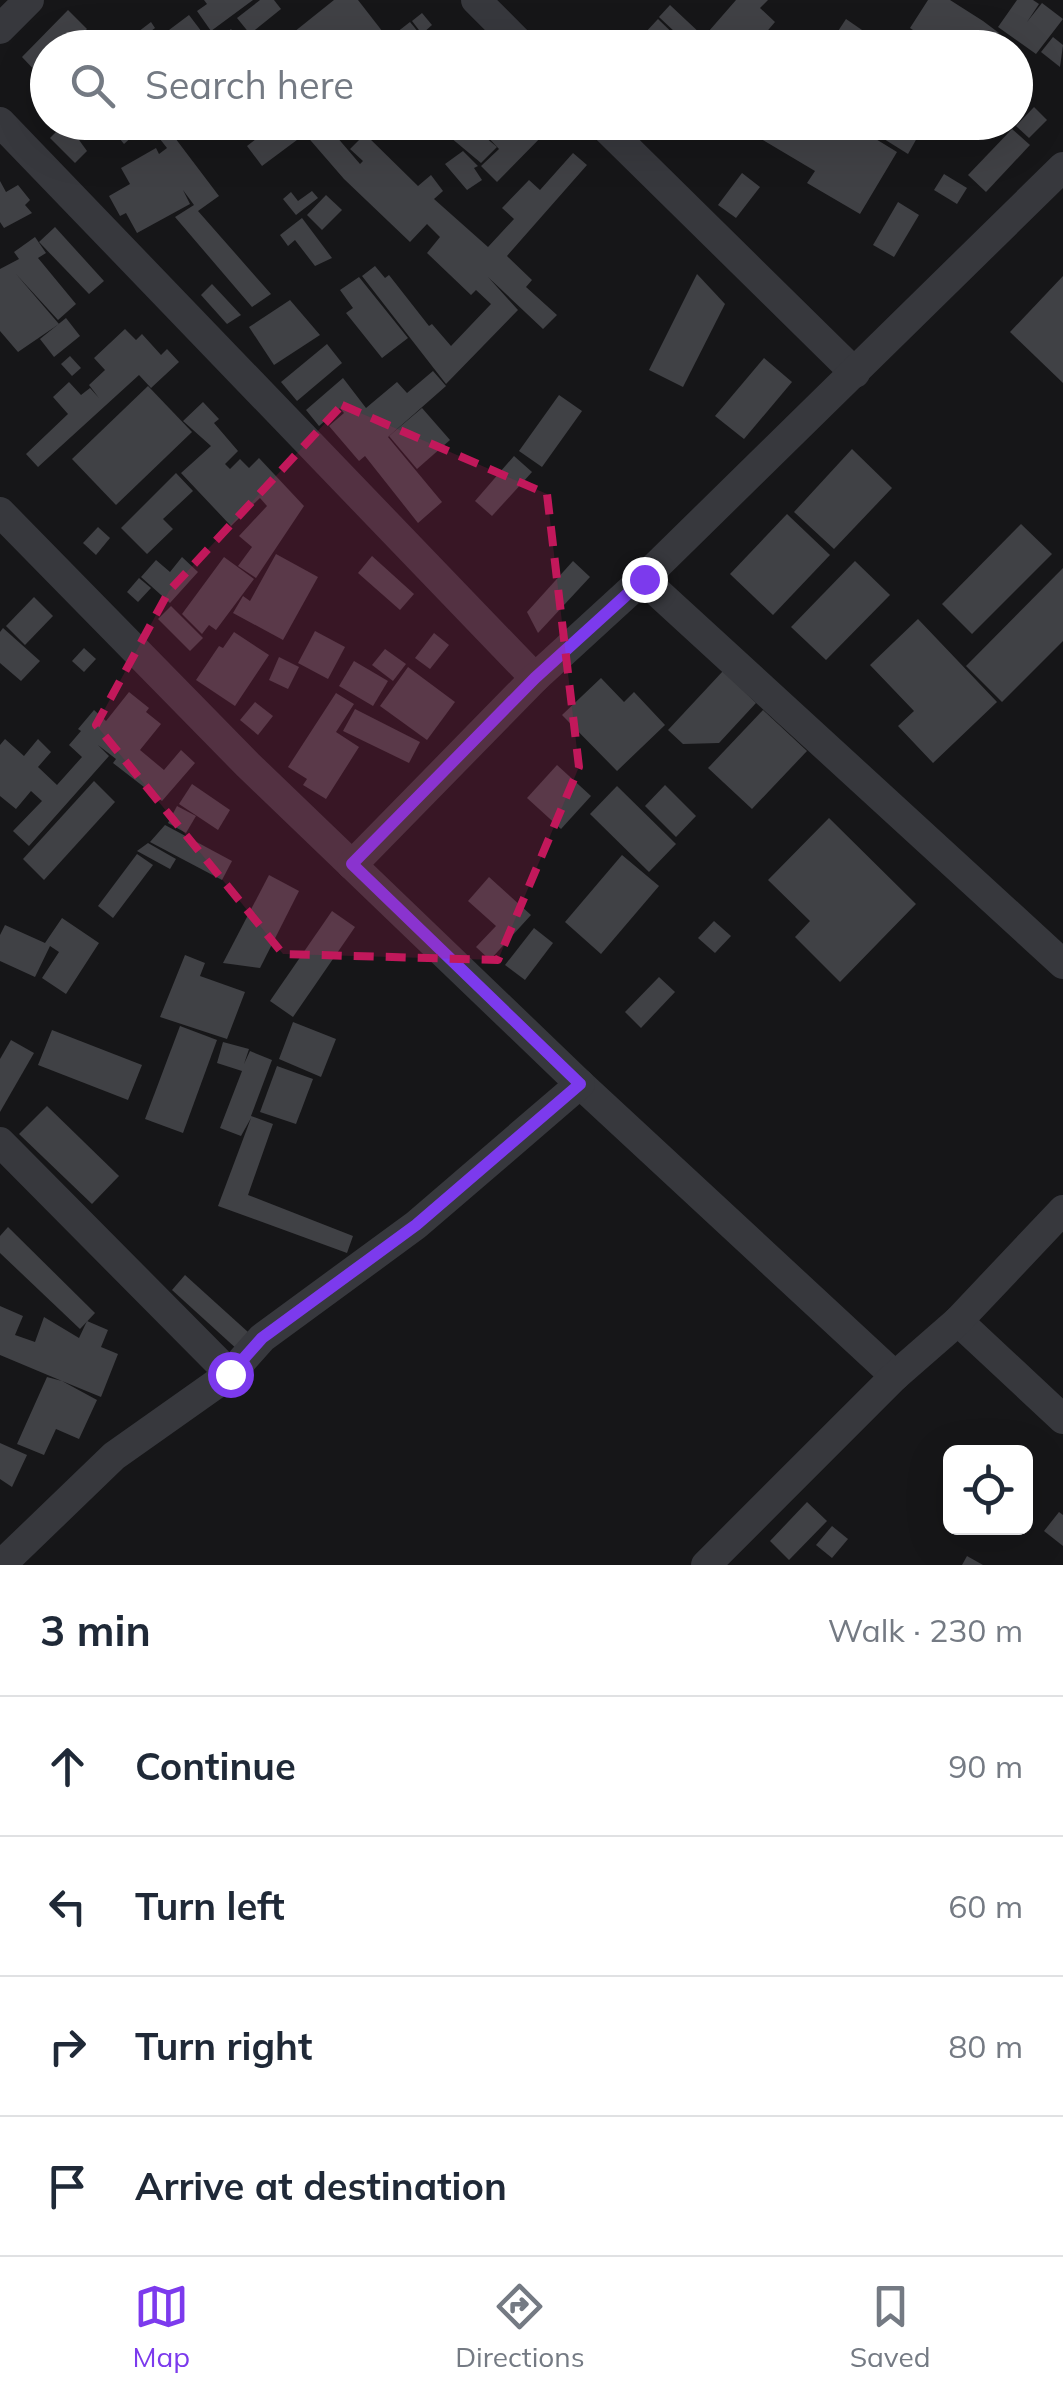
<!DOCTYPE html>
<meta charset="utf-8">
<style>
body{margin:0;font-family:Mulish,sans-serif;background:#f2f2f3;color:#1f2937}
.controls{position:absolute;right:30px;bottom:30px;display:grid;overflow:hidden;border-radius:15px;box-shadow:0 10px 40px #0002}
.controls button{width:90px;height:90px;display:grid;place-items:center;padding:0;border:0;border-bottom:2px solid #e0e1e3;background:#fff;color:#1f2937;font:50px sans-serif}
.stop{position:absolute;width:30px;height:30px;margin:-22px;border:8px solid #7c3aed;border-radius:50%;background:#fff}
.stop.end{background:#7c3aed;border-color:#fff;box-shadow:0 2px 10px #0008}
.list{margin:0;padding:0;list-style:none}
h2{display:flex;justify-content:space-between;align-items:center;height:130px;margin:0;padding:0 40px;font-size:42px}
h2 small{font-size:32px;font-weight:400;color:#747a83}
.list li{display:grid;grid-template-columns:65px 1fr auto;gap:30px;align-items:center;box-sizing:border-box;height:140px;padding:0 40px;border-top:2px solid #e0e1e3}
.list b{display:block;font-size:38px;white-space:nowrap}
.list em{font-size:32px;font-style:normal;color:#747a83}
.icon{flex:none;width:55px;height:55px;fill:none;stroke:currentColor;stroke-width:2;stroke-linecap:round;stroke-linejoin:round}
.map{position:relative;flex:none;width:1063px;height:1565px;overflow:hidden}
.search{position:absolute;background:#fff;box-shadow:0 10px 40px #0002;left:30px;right:30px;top:30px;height:110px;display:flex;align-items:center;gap:25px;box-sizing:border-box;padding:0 35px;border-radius:55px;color:#747a83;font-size:38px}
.sheet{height:690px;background:#fff}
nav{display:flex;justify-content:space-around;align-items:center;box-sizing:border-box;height:140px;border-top:2px solid #e0e1e3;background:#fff;font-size:28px;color:#747a83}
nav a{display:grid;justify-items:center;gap:5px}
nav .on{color:#7c3aed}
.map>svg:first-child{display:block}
</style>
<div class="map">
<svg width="1063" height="1565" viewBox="0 0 1063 1565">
<rect width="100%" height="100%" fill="#161618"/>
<g fill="#404145">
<path d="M204,0H253L211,31L197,11L207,4Z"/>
<path d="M260,0H274L281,9L250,34L237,18Z"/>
<path d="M334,0H358L386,36L371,48H306L294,32Z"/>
<path d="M736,0H768L760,8L775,22L753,48H728L709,31Z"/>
<path d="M928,0H950L983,21L999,33L991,48H969L974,37L967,48H915L922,36L910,28Z"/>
<path d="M1017,0H1033L1039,4L1027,22L1042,3L1063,19L1036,54L998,27Z"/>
<path d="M670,5L703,36L692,48L659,17Z"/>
<path d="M68,10L87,29L75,41L81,48H48V69L40,76L22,57Z"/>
<path d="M422,13L432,25L422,34L412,21Z"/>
<path d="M189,15L208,40L197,48H117L151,22L155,28L147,34L157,47L168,38L165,33Z"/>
<path d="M658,19L688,48H631Z"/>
<path d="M846,19L862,30L850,48H827Z"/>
<path d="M410,22L424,39L413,48H387L383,43Z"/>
<path d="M231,29L246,48H208Z"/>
<path d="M1053,37L1063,45L1060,67L1041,52Z"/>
<path d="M1034,107L1047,120L1029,138L1016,126Z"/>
<path d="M66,122L87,151L75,163L50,138Z"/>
<path d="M106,122H148L124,144Z"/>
<path d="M278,122H324L360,164L363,161L350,149L365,134L418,186L431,175L443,191L434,199L488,247L514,219L502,208L529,180L540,190L573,153L587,165L507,256L532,280L526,287L557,315L543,329L488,277L518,310L446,384L362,276L375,266L385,278L389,275L429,326L432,324L451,346L491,304L476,290L471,295L427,253L440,237L427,224L410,242L344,179L305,134L262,166L247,146Z"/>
<path d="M432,122H467L497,147L481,163Z"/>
<path d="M494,122H543L549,129L497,182L481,166L499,149L484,133Z"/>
<path d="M771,122H848L897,152L860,214L807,183L815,171L761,139Z"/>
<path d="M935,122H956L949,133Z"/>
<path d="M894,124L917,138L908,154L884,139Z"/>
<path d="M166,126L219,196L198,211L271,294L252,307L175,217L194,205L183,190L190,204L137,233L126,213L120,216L109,196L130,184L121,168L156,148L159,154L167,148L156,134Z"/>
<path d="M1012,129L1030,145L986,192L968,175Z"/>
<path d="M463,151L478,166L474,168L482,180L467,190L445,164Z"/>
<path d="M742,173L760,187L736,218L718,205Z"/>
<path d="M944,174L967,188L957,204L934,190Z"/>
<path d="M0,181L6,192L18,185L30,200L25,205L32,213L4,228L0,222Z"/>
<path d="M312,191L318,198L296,215L283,199L291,192L298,201Z"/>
<path d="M326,195L342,210L322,230L307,215Z"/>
<path d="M898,202L919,215L894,257L873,245Z"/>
<path d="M302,218L332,258L315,266L295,240L288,246L280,235Z"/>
<path d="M55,227L104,281L89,294L39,242Z"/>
<path d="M35,237L46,253L38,258L76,304L58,320L16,274L59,324L18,352L0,331V269L19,259L14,252Z"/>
<path d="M697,274L725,304L683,387L649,370Z"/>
<path d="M1063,276V383L1010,332Z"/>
<path d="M359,277L408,338L382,358L346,313L353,308L340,290Z"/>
<path d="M212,284L241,315L227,324L201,295Z"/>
<path d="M290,300L320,335L274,365L249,327Z"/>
<path d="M66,318L80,336L54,357L40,339Z"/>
<path d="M125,329L136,340L142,334L161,355L167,349L179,362L151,388L139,375L38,467L26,454L68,414L53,397L69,382L81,395L90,388L99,398L89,385L105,370L94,358Z"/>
<path d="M327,344L342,363L297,401L281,382Z"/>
<path d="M70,356L81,368L72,376L61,364Z"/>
<path d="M764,358L792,382L744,439L715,416Z"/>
<path d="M433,371L446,386L388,437L442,502L418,523L365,456L359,461L329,426L344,413L340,408L319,426L306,410L343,378L366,408L397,382L407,393Z"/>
<path d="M148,386L192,432L116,505L72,459Z"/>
<path d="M559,395L582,411L542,467L519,451Z"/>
<path d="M203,402L219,419L214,423L238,451L225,464L230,469L240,459L249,468L259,458L304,506L256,578L238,566L252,547L239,536L267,506L260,498L231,526L181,473L211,446L183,421Z"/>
<path d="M422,408L450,440L417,469L389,436Z"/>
<path d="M852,449L892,488L834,549L794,512Z"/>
<path d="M514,456L532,472L492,516L475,501Z"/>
<path d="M176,473L193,491L163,519L173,529L147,554L121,528Z"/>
<path d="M787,514L830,555L773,615L730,574Z"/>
<path d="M1021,524L1052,554L972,634L942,604Z"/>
<path d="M98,527L110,538L96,555L83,543Z"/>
<path d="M276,554L318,577L283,640L233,613L243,596L250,601Z"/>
<path d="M372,556L414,594L400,610L358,573Z"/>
<path d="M182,557L198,572L170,603L141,577L156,560L170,572Z"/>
<path d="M224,557L254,579L216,630L209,625L202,634L182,614Z"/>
<path d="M573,561L590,577L538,633L527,612Z"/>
<path d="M855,561L890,595L826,660L791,627Z"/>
<path d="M1063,568V641L1002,702L966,666Z"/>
<path d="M139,578L151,588L138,602L127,592Z"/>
<path d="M34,597L53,616L25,645L6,626Z"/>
<path d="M171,606L203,638L190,651L158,619Z"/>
<path d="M918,619L997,702L933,763L898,726L914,711L870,665Z"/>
<path d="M3,628L40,661L21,681L0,663V632Z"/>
<path d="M315,631L345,647L328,679L298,663Z"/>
<path d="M234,632L269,655L235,706L196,680L219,646L223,648Z"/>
<path d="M434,633L449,645L430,669L415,658Z"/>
<path d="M84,648L96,659L84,672L72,661Z"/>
<path d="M385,649L406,664L393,681L372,665Z"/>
<path d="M279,657L299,667L288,689L269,680Z"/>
<path d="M354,661L388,681L373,706L339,686Z"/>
<path d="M408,667L455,702L427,740L380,706Z"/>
<path d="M723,671L756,703L719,743L683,744L668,730Z"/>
<path d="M601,678L624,702L634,692L665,725L617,771L562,715Z"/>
<path d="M129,692L149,708L146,712L161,724L140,750L164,770L181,750L195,763L162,801L113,763L116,759L98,745L109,756L29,846L13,831L42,801L31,791L16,809L0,796V745L5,739L24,756L38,739L51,752L38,767L57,785L82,757L69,745L81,731L78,729L94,710L106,721Z"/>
<path d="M336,693L354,704L336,732L359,747L326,799L303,785L307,779L288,767Z"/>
<path d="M255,702L273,716L258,735L240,720Z"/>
<path d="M355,709L420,742L409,763L343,731Z"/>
<path d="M763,710L807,751L752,809L708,768Z"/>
<path d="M557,765L591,796L561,829L527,798Z"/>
<path d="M94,781L115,802L44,880L23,859Z"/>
<path d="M192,784L230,810L218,830L179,804Z"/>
<path d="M665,785L696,816L676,837L645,806Z"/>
<path d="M617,786L676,844L649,872L590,814Z"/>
<path d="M177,806L196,816L186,833L168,823Z"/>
<path d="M829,818L916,904L840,982L795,937L810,921L768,880Z"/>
<path d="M165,825L232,861L222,880L150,842Z"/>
<path d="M148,843L176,859L170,869L137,851Z"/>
<path d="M137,854L153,865L113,918L98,906Z"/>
<path d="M622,855L659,886L601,954L565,922Z"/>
<path d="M269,875L299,891L260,968L223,963Z"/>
<path d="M489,877L531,915L490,960L476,947L496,926L468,901Z"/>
<path d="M332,911L355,927L293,1017L270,1001Z"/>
<path d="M62,918L99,943L66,994L42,978L59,952L50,946L35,977L0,961V935L5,925L45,943Z"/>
<path d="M714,921L731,936L715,953L698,938Z"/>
<path d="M534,928L553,943L525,980L505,965Z"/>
<path d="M185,955L205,963L200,976L245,992L227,1039L160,1017Z"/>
<path d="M659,977L675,992L641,1028L625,1012Z"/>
<path d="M293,1022L336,1039L321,1077L279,1059Z"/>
<path d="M180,1026L217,1040L183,1133L145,1119Z"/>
<path d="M52,1030L142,1065L128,1100L38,1065Z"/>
<path d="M11,1040L34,1053L0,1112V1059Z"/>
<path d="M223,1042L249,1049L244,1064L250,1051L272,1060L251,1116L273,1124L248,1195L353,1236L347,1253L218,1206L251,1118L241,1136L220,1128L242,1071L217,1063Z"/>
<path d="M277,1066L313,1079L296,1124L260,1112Z"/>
<path d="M47,1106L119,1176L92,1204L19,1134Z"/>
<path d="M8,1227L95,1313L80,1329L0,1253V1236Z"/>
<path d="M185,1275L258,1341L239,1351L172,1290Z"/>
<path d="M0,1306L23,1316L15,1335L35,1342L44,1317L79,1338L87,1321L108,1330L101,1347L118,1354L101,1397L62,1381L97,1400L79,1439L56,1429L44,1455L17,1444L47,1377L62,1381L0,1355Z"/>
<path d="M0,1443L27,1455L12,1487L0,1479Z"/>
<path d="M807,1502L827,1521L789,1560L770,1541Z"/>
<path d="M1059,1512L1063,1515V1546L1044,1531Z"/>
<path d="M832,1526L848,1539L832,1558L816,1545Z"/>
<path d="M967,1556L983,1565H962Z"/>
</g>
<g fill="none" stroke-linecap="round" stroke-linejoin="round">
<g stroke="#37383d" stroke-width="30">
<path d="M476,0L524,48"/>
<path d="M0,29L29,0"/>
<path d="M0,122L535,678"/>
<path d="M600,122L855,373"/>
<path d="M0,512L248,765L580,1084L895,1376"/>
<path d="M643,579L1063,964"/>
<path d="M352,865L535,678L643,579L1063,167"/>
<path d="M0,1142L230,1374"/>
<path d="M958,1321L1063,1419"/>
<path d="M1,1565L114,1456L230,1374L262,1338L416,1225L580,1084"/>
<path d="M706,1565L895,1376L958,1321L1063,1210"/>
</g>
</g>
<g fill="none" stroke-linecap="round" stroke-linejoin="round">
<path stroke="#7c3aed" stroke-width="12" d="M230,1374L262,1338L416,1225L580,1084L352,864L535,678L644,579"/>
</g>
<path fill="#c2185b" fill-opacity="0.2" stroke="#c2185b" stroke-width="8" stroke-dasharray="20 12" stroke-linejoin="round" d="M342,405L547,494L579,767L498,960L283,954L96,725L169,591Z"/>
</svg>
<div class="controls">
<button><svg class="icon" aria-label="locate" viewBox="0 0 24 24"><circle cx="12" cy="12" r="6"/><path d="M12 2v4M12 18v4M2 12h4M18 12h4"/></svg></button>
</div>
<div class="stop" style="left:230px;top:1374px"></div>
<div class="stop end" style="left:644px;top:579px"></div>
<div class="search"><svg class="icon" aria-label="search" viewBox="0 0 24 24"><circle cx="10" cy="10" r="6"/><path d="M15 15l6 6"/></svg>Search here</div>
</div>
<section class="sheet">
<h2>3 min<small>Walk · 230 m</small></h2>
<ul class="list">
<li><svg class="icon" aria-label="ahead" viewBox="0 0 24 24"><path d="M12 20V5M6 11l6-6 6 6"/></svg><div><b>Continue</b></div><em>90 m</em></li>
<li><svg class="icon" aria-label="left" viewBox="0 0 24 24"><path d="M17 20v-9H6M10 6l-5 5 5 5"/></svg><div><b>Turn left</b></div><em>60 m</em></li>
<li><svg class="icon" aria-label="right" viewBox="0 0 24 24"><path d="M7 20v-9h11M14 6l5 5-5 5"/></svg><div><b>Turn right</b></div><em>80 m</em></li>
<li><svg class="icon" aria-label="arrive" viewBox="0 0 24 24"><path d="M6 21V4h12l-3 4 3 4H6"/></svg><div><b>Arrive at destination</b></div></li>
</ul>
</section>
<nav>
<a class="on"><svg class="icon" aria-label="map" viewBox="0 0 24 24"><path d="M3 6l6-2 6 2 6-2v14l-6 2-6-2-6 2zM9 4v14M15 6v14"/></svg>Map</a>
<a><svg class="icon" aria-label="directions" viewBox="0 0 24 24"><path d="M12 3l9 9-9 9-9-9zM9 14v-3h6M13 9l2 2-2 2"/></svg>Directions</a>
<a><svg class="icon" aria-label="saved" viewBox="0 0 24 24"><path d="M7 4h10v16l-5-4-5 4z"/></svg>Saved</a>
</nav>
